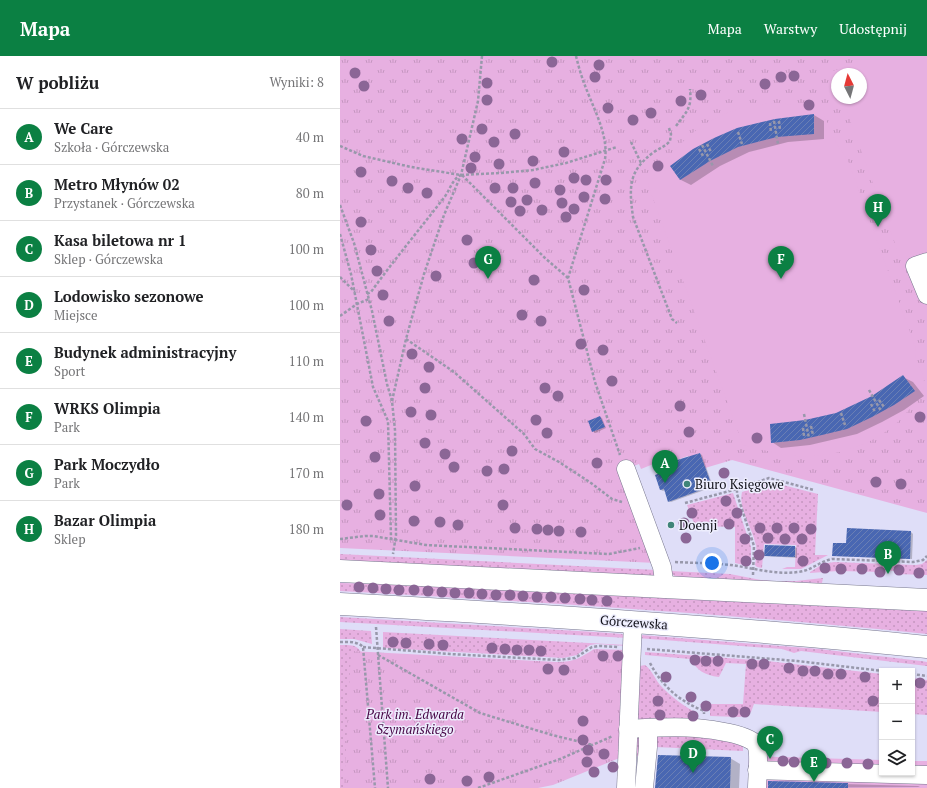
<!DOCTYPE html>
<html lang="pl">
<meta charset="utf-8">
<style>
body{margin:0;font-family:"PT Serif",serif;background:#f2f2f2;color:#202124}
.controls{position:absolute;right:12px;bottom:12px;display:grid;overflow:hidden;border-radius:0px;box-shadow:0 1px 3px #0004}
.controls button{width:36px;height:36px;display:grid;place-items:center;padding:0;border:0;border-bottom:1px solid #e0e0e0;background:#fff;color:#202124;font:20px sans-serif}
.compass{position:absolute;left:491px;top:12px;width:36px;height:36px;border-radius:50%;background:#fff;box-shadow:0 1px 3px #0004;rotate:354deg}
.you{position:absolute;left:372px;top:507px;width:14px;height:14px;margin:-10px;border:3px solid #fff;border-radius:50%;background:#1a73e8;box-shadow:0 0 0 6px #1a73e833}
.badge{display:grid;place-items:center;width:26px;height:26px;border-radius:50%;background:#0b8043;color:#fff;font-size:13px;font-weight:700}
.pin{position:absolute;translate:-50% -33px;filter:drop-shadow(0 1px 2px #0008)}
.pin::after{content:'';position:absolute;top:21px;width:14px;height:12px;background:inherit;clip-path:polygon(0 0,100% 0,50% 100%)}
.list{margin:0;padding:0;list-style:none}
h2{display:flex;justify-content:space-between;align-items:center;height:52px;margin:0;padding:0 16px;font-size:17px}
h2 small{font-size:13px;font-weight:400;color:#757577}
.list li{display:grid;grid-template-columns:26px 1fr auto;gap:12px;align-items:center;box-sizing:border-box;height:56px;padding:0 16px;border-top:1px solid #e0e0e0}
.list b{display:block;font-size:15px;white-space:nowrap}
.list p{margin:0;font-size:13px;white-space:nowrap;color:#757577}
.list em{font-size:13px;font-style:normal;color:#757577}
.icon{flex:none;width:22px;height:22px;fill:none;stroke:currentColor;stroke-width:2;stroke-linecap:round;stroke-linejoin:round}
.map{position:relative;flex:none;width:587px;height:732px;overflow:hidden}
header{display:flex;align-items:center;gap:24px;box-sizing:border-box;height:56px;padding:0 20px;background:#0b8043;color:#fff}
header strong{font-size:19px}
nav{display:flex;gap:22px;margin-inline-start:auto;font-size:14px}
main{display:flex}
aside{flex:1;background:#fff}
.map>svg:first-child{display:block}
</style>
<header>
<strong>Mapa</strong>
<nav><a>Mapa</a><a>Warstwy</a><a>Udostępnij</a></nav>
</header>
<main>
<aside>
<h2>W pobliżu<small>Wyniki: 8</small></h2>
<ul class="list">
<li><span class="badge">A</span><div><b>We Care</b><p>Szkoła · Górczewska</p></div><em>40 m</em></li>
<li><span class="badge">B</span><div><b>Metro Młynów 02</b><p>Przystanek · Górczewska</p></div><em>80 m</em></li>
<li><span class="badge">C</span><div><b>Kasa biletowa nr 1</b><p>Sklep · Górczewska</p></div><em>100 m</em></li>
<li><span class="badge">D</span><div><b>Lodowisko sezonowe</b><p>Miejsce</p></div><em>100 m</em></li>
<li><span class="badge">E</span><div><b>Budynek administracyjny</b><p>Sport</p></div><em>110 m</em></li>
<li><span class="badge">F</span><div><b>WRKS Olimpia</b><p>Park</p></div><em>140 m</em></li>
<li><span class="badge">G</span><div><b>Park Moczydło</b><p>Park</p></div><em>170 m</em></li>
<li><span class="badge">H</span><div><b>Bazar Olimpia</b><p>Sklep</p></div><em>180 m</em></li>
</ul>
</aside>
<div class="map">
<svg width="587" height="732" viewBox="0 0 587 732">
<defs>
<pattern id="grass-dots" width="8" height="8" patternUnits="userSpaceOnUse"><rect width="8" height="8" fill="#e7b0e1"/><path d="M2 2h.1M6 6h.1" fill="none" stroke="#c596c0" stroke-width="1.8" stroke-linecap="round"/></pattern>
<pattern id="park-tufts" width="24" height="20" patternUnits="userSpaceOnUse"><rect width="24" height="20" fill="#e7b0e1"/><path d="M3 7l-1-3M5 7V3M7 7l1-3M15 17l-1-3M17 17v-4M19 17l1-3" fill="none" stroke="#c596c0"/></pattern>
<pattern id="building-hatch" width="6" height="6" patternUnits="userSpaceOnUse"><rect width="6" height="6" fill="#4967b2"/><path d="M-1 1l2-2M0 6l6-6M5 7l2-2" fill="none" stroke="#6a7fb4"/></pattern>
</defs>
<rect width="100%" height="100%" fill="#dfdef8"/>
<g fill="url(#grass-dots)">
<path d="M431,426L478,438L475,499H488L461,513H442L447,511H455L456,489L424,488L422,512L417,511L415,509C416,503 417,496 416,490C413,472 398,454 402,436Z"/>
<path d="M393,437L411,491V508L408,510L395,507V471L355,470L347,449Z"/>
<path d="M0,498L317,514L315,520L0,504Z"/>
<path d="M587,504V519L555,518V515L542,514L541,516L498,515L470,517V516L483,508L494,506L576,509L582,508Z"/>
<path d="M330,515L390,518L421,524L432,525L431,526L335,521Z"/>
<path d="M483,522L482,527L442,526L441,525H456Z"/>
<path d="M0,527L40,528L587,555V578C392,558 196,546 0,535Z"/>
<path d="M0,561L255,576L282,578L287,582L0,566Z"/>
<path d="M0,573L31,575L32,588L14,583H0Z"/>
<path d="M43,576L287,589V590L257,588L250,589L237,599L223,602L43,592Z"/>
<path d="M301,579L479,593L581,605L587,606V610L461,595L454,597L442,593L297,582Z"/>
<path d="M0,589C8,589 17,588 21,596L32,732H0Z"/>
<path d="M305,596L427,605L542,618V656L414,648L411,656L400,661L370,660V653L359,648H403L406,608L386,607L379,621C364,619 358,615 350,603L305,599Z"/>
<path d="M305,609C312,614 315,623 320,629C331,641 344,650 358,658V667L302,665L298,662L297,659L300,610Z"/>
<path d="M572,622L587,624V659L572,658Z"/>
<path d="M353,678L378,682L403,690V695L315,691L300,700L291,701L292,681Z"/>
</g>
<g fill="url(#park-tufts)" fill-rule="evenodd">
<path d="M0,0H587V457L392,404L365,412L360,397L350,406L348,400L334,405L331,396L314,402L316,407L301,413L299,408L281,415L316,507L0,492ZM497,18H521V42H497Z"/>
<path d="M254,593L286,594L282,701L213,729L198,732H4L11,595L217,606C234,606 240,602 254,593Z"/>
</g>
<g fill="#e7b0e1">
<path d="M532,0H587V206L565,215L502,42H521V18H497V27L493,15Z"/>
<path d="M434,47C451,48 467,50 483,55L492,80L509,107L575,290C575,294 576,298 576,302C578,311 585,320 584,328C584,339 573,349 567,356C541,388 496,402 457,400C438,399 420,393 403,389L308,129C342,79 372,52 434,47Z"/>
<path d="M409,700L542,704V717H572V705H587V732H408Z"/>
</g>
<g fill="#0003">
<path d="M474,59L484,65V83L448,86L409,96L380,110L351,129L341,124L331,110Z"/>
<path d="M563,321L573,326L584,340L564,354L542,366L517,378L470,389L441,392L432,386L466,365L496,358L533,341Z"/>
<path d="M260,361L262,362L266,372L255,377L253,375Z"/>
<path d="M331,397L333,399L335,406L360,398L362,399L373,431L331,446L329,445L325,434L323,435L321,434V418Z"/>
<path d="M571,476L573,478L572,503L495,500L493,499L506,489Z"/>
<path d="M455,491L457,492V502L427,500L425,499Z"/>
<path d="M390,702L400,708L399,732H317Z"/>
<path d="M429,726L578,730L580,731L428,732Z"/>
</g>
<g fill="url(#building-hatch)">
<path d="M474,58V78L437,81L398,91L370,105L340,124L330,110L353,93L374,82L397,72L435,63Z"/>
<path d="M563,319L575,335L554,349L532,361L507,373L482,379L460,384L431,387L430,368L465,364L496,357L532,340Z"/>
<path d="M260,360L265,371L252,376L248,365Z"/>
<path d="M331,396L334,405L360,397L372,430L328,446L324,433L320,434L315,419L320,417L314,402Z"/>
<path d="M507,472L571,475L570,503L492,500L493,487H506Z"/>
<path d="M425,489L455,490V501L424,500Z"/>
<path d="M318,699L391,701L390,732H315Z"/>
<path d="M428,725L508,727V732H428Z"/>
</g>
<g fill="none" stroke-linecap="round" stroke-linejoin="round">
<defs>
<g id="minor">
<path d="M587,206L575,210L587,239"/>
<path d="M286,413L322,511L325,531"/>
<path d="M288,673C310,672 333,670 356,672C368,673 411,678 416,689C420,696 417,723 417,732"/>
<path d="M417,714L586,719"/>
<path d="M286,732L293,566"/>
<path d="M304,732L308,691V673"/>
</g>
<g id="major">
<path d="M0,515L587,544"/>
<path d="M0,548C196,559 392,571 587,591"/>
</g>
</defs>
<use href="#minor" stroke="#79788f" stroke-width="19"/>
<use href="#major" stroke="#79788f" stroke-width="23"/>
<g stroke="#9898ab" stroke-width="2.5" stroke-dasharray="3 2" stroke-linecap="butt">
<path d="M236,0C238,8 240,16 243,24C251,48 269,78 265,103L228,222L255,326L280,399"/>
<path d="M434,65L438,88"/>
<path d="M439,65L440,74"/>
<path d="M430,67L431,76"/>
<path d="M336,70C347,55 352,52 350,33"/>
<path d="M329,72L331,78L330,85C326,90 320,92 314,96C288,115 289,131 293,161L332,263L337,267"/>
<path d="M398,76L402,88"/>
<path d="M291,86L301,107"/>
<path d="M367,88L371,96"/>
<path d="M362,89L373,110"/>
<path d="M0,90L23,100L71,111L121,119L161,117L193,114L226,107L277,91"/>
<path d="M359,93L363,100"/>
<path d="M122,119L205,202L228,222"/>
<path d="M0,149L14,187L32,255L47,328L52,345L55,374L56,479L53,498"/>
<path d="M0,178L11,218L33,331L48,365L51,482"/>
<path d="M0,221L15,236"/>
<path d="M27,238L31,236C54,204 79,174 103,143C110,135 111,124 121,119"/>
<path d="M0,260L17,248L29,243"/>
<path d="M66,283L114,316L184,378L195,393L219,406L251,427L272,443L282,446"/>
<path d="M529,334L541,355"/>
<path d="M539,344L544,351"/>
<path d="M52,345L66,283L84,218L104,159L121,119L138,45L142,0"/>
<path d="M531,348L535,356"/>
<path d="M501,357L505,369"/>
<path d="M464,358L469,382"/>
<path d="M471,370L473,379"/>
<path d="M463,372L464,380"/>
<path d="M345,447L397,433"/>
<path d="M0,483L25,480H33L86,489L269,498L300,492"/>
<path d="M335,506C354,507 373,507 391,509C413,512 435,519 458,516C471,515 480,505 492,503L573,506L583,504L587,500"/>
<path d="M413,519L414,490L397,438V433L429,422L474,434"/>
<path d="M36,571L48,732"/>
<path d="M0,586C8,586 17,585 23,591L35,732"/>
<path d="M23,591L110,598L218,604L235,602L252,591L260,590L278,591"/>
<path d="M307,593L457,605L543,615"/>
<path d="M38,599L140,657L212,679L253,689"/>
<path d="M310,607C322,630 339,645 364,655V658"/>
<path d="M572,618L587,620"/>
<path d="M138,732L220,703L273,680"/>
</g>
<use href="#minor" stroke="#fff" stroke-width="18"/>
<use href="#major" stroke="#fff" stroke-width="22"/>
</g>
<g fill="#8b6696">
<circle cx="212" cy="6" r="5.5"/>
<circle cx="259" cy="9" r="5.5"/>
<circle cx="15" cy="17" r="5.5"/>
<circle cx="454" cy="20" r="5.5"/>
<circle cx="255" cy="21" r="5.5"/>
<circle cx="441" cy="21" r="5.5"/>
<circle cx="147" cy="27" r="5.5"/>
<circle cx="425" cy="28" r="5.5"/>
<circle cx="24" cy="30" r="5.5"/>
<circle cx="361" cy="39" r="5.5"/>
<circle cx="147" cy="44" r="5.5"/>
<circle cx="341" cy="45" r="5.5"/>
<circle cx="469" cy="49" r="5.5"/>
<circle cx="268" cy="52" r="5.5"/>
<circle cx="311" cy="57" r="5.5"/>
<circle cx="293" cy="64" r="5.5"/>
<circle cx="142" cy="73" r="5.5"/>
<circle cx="175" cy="78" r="5.5"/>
<circle cx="122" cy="83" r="5.5"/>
<circle cx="154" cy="86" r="5.5"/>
<circle cx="224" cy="96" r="5.5"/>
<circle cx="135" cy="101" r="5.5"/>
<circle cx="193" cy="105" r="5.5"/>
<circle cx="159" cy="108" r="5.5"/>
<circle cx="318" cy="110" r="5.5"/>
<circle cx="131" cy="112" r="5.5"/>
<circle cx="21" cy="116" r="5.5"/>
<circle cx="234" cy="122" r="5.5"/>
<circle cx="246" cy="124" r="5.5"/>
<circle cx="266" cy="124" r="5.5"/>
<circle cx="52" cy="125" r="5.5"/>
<circle cx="195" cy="127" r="5.5"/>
<circle cx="68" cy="132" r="5.5"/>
<circle cx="155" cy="132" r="5.5"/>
<circle cx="173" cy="132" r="5.5"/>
<circle cx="220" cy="134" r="5.5"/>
<circle cx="87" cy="137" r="5.5"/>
<circle cx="244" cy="141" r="5.5"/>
<circle cx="265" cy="143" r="5.5"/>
<circle cx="187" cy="144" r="5.5"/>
<circle cx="171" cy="146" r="5.5"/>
<circle cx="222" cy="147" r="5.5"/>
<circle cx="234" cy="153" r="5.5"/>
<circle cx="202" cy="154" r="5.5"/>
<circle cx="180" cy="155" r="5.5"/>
<circle cx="226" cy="161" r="5.5"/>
<circle cx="21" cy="166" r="5.5"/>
<circle cx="127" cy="184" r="5.5"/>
<circle cx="31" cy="194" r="5.5"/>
<circle cx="134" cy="207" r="5.5"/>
<circle cx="37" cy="215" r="5.5"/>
<circle cx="96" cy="220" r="5.5"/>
<circle cx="194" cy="224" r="5.5"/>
<circle cx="244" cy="234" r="5.5"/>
<circle cx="43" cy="239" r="5.5"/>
<circle cx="182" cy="259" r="5.5"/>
<circle cx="49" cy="265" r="5.5"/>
<circle cx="201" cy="265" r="5.5"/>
<circle cx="241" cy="288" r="5.5"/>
<circle cx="263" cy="294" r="5.5"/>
<circle cx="72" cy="298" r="5.5"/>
<circle cx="89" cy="311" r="5.5"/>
<circle cx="272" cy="325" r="5.5"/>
<circle cx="85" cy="332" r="5.5"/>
<circle cx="205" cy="332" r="5.5"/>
<circle cx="218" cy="340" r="5.5"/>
<circle cx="340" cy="350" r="5.5"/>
<circle cx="71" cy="356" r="5.5"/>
<circle cx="91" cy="359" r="5.5"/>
<circle cx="580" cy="361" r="5.5"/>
<circle cx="196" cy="364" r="5.5"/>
<circle cx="26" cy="365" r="5.5"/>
<circle cx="349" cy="376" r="5.5"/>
<circle cx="207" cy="377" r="5.5"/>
<circle cx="417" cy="382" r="5.5"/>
<circle cx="85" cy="387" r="5.5"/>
<circle cx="172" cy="395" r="5.5"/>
<circle cx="105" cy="398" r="5.5"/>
<circle cx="35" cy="401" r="5.5"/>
<circle cx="257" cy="407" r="5.5"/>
<circle cx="114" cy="411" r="5.5"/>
<circle cx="164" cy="413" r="5.5"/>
<circle cx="147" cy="415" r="5.5"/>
<circle cx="384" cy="417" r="5.5"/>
<circle cx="536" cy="426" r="5.5"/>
<circle cx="561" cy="428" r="5.5"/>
<circle cx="75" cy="430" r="5.5"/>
<circle cx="39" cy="438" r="5.5"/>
<circle cx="386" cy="445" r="5.5"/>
<circle cx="7" cy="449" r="5.5"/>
<circle cx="163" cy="449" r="5.5"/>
<circle cx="352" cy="457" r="5.5"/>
<circle cx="397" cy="457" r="5.5"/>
<circle cx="40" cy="459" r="5.5"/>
<circle cx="74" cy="465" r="5.5"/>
<circle cx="100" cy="466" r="5.5"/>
<circle cx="344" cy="467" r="5.5"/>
<circle cx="389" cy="468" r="5.5"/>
<circle cx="118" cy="469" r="5.5"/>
<circle cx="175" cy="472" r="5.5"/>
<circle cx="420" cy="472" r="5.5"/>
<circle cx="437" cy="472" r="5.5"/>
<circle cx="454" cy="472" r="5.5"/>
<circle cx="197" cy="473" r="5.5"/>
<circle cx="471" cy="473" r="5.5"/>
<circle cx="208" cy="474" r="5.5"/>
<circle cx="219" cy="475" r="5.5"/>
<circle cx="241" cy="476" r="5.5"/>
<circle cx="346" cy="482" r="5.5"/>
<circle cx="428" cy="482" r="5.5"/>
<circle cx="405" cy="483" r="5.5"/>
<circle cx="445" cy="483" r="5.5"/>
<circle cx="462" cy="483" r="5.5"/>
<circle cx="419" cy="499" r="5.5"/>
<circle cx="406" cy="505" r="5.5"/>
<circle cx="463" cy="505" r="5.5"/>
<circle cx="485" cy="512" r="5.5"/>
<circle cx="501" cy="513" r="5.5"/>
<circle cx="522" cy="513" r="5.5"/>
<circle cx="559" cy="514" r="5.5"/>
<circle cx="540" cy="516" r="5.5"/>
<circle cx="579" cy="517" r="5.5"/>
<circle cx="19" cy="531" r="5.5"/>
<circle cx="33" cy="532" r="5.5"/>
<circle cx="46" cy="533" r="5.5"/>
<circle cx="59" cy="534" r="5.5"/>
<circle cx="74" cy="534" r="5.5"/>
<circle cx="88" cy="535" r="5.5"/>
<circle cx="102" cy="536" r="5.5"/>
<circle cx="115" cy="537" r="5.5"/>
<circle cx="129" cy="537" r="5.5"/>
<circle cx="142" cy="538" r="5.5"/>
<circle cx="156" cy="539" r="5.5"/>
<circle cx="170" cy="539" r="5.5"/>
<circle cx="183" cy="540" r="5.5"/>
<circle cx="197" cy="541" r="5.5"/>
<circle cx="211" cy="541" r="5.5"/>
<circle cx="225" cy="542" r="5.5"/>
<circle cx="240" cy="543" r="5.5"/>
<circle cx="252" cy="544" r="5.5"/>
<circle cx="267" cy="545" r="5.5"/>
<circle cx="53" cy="586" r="5.5"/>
<circle cx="66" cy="587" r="5.5"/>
<circle cx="89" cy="588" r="5.5"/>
<circle cx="103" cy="589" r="5.5"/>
<circle cx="152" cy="592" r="5.5"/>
<circle cx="165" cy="593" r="5.5"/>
<circle cx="177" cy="594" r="5.5"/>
<circle cx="189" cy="594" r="5.5"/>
<circle cx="201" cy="595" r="5.5"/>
<circle cx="263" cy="600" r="5.5"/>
<circle cx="278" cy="600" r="5.5"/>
<circle cx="355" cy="604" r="5.5"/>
<circle cx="366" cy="605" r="5.5"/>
<circle cx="378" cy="605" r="5.5"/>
<circle cx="412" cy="608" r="5.5"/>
<circle cx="424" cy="608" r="5.5"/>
<circle cx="449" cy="612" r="5.5"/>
<circle cx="208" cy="613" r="5.5"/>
<circle cx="224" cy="614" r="5.5"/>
<circle cx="463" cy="615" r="5.5"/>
<circle cx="475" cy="615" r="5.5"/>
<circle cx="488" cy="618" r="5.5"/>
<circle cx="501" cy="618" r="5.5"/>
<circle cx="326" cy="621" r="5.5"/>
<circle cx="525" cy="621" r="5.5"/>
<circle cx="580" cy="627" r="5.5"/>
<circle cx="351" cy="641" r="5.5"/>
<circle cx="318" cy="645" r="5.5"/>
<circle cx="533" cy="645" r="5.5"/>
<circle cx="366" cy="650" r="5.5"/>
<circle cx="393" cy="656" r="5.5"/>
<circle cx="405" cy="656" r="5.5"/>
<circle cx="320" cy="659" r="5.5"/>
<circle cx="353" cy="660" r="5.5"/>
<circle cx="243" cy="665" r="5.5"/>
<circle cx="243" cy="684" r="5.5"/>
<circle cx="248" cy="694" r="5.5"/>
<circle cx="264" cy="698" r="5.5"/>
<circle cx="443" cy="705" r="5.5"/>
<circle cx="247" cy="706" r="5.5"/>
<circle cx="454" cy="706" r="5.5"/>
<circle cx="475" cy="706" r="5.5"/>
<circle cx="486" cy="707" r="5.5"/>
<circle cx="507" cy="707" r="5.5"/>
<circle cx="528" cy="708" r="5.5"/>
<circle cx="273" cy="711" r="5.5"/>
<circle cx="254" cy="716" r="5.5"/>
<circle cx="149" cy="721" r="5.5"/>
<circle cx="90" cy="723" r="5.5"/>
<circle cx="127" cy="725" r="5.5"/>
</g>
<g fill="#3f8478" stroke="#ededfd" stroke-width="1.5">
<circle cx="347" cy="428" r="4"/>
<circle cx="331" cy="469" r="4"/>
</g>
<g text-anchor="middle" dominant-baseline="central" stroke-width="3" stroke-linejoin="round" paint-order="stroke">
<g font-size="13" fill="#111119" stroke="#ededfd" text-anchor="start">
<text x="355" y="428">Biuro Księgowe</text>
<text x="339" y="469">Doenji</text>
</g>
<g font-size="13" fill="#111119" stroke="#ededfd">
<text transform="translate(294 566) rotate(4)">Górczewska</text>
</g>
<g font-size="13" font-style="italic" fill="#470445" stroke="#ededfd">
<text x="75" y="658">Park im. Edwarda<tspan x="75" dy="15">Szymańskiego</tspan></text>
</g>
</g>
</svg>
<div class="controls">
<button>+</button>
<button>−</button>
<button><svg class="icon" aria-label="layers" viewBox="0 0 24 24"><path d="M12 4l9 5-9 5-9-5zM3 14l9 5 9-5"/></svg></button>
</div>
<svg class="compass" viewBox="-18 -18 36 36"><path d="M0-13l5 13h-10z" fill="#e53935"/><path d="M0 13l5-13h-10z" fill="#757577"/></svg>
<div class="you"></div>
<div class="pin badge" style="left:325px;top:427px">A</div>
<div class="pin badge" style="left:548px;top:518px">B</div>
<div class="pin badge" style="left:430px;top:703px">C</div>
<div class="pin badge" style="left:353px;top:717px">D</div>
<div class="pin badge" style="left:474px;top:726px">E</div>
<div class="pin badge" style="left:441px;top:223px">F</div>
<div class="pin badge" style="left:148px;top:223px">G</div>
<div class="pin badge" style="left:538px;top:171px">H</div>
</div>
</main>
